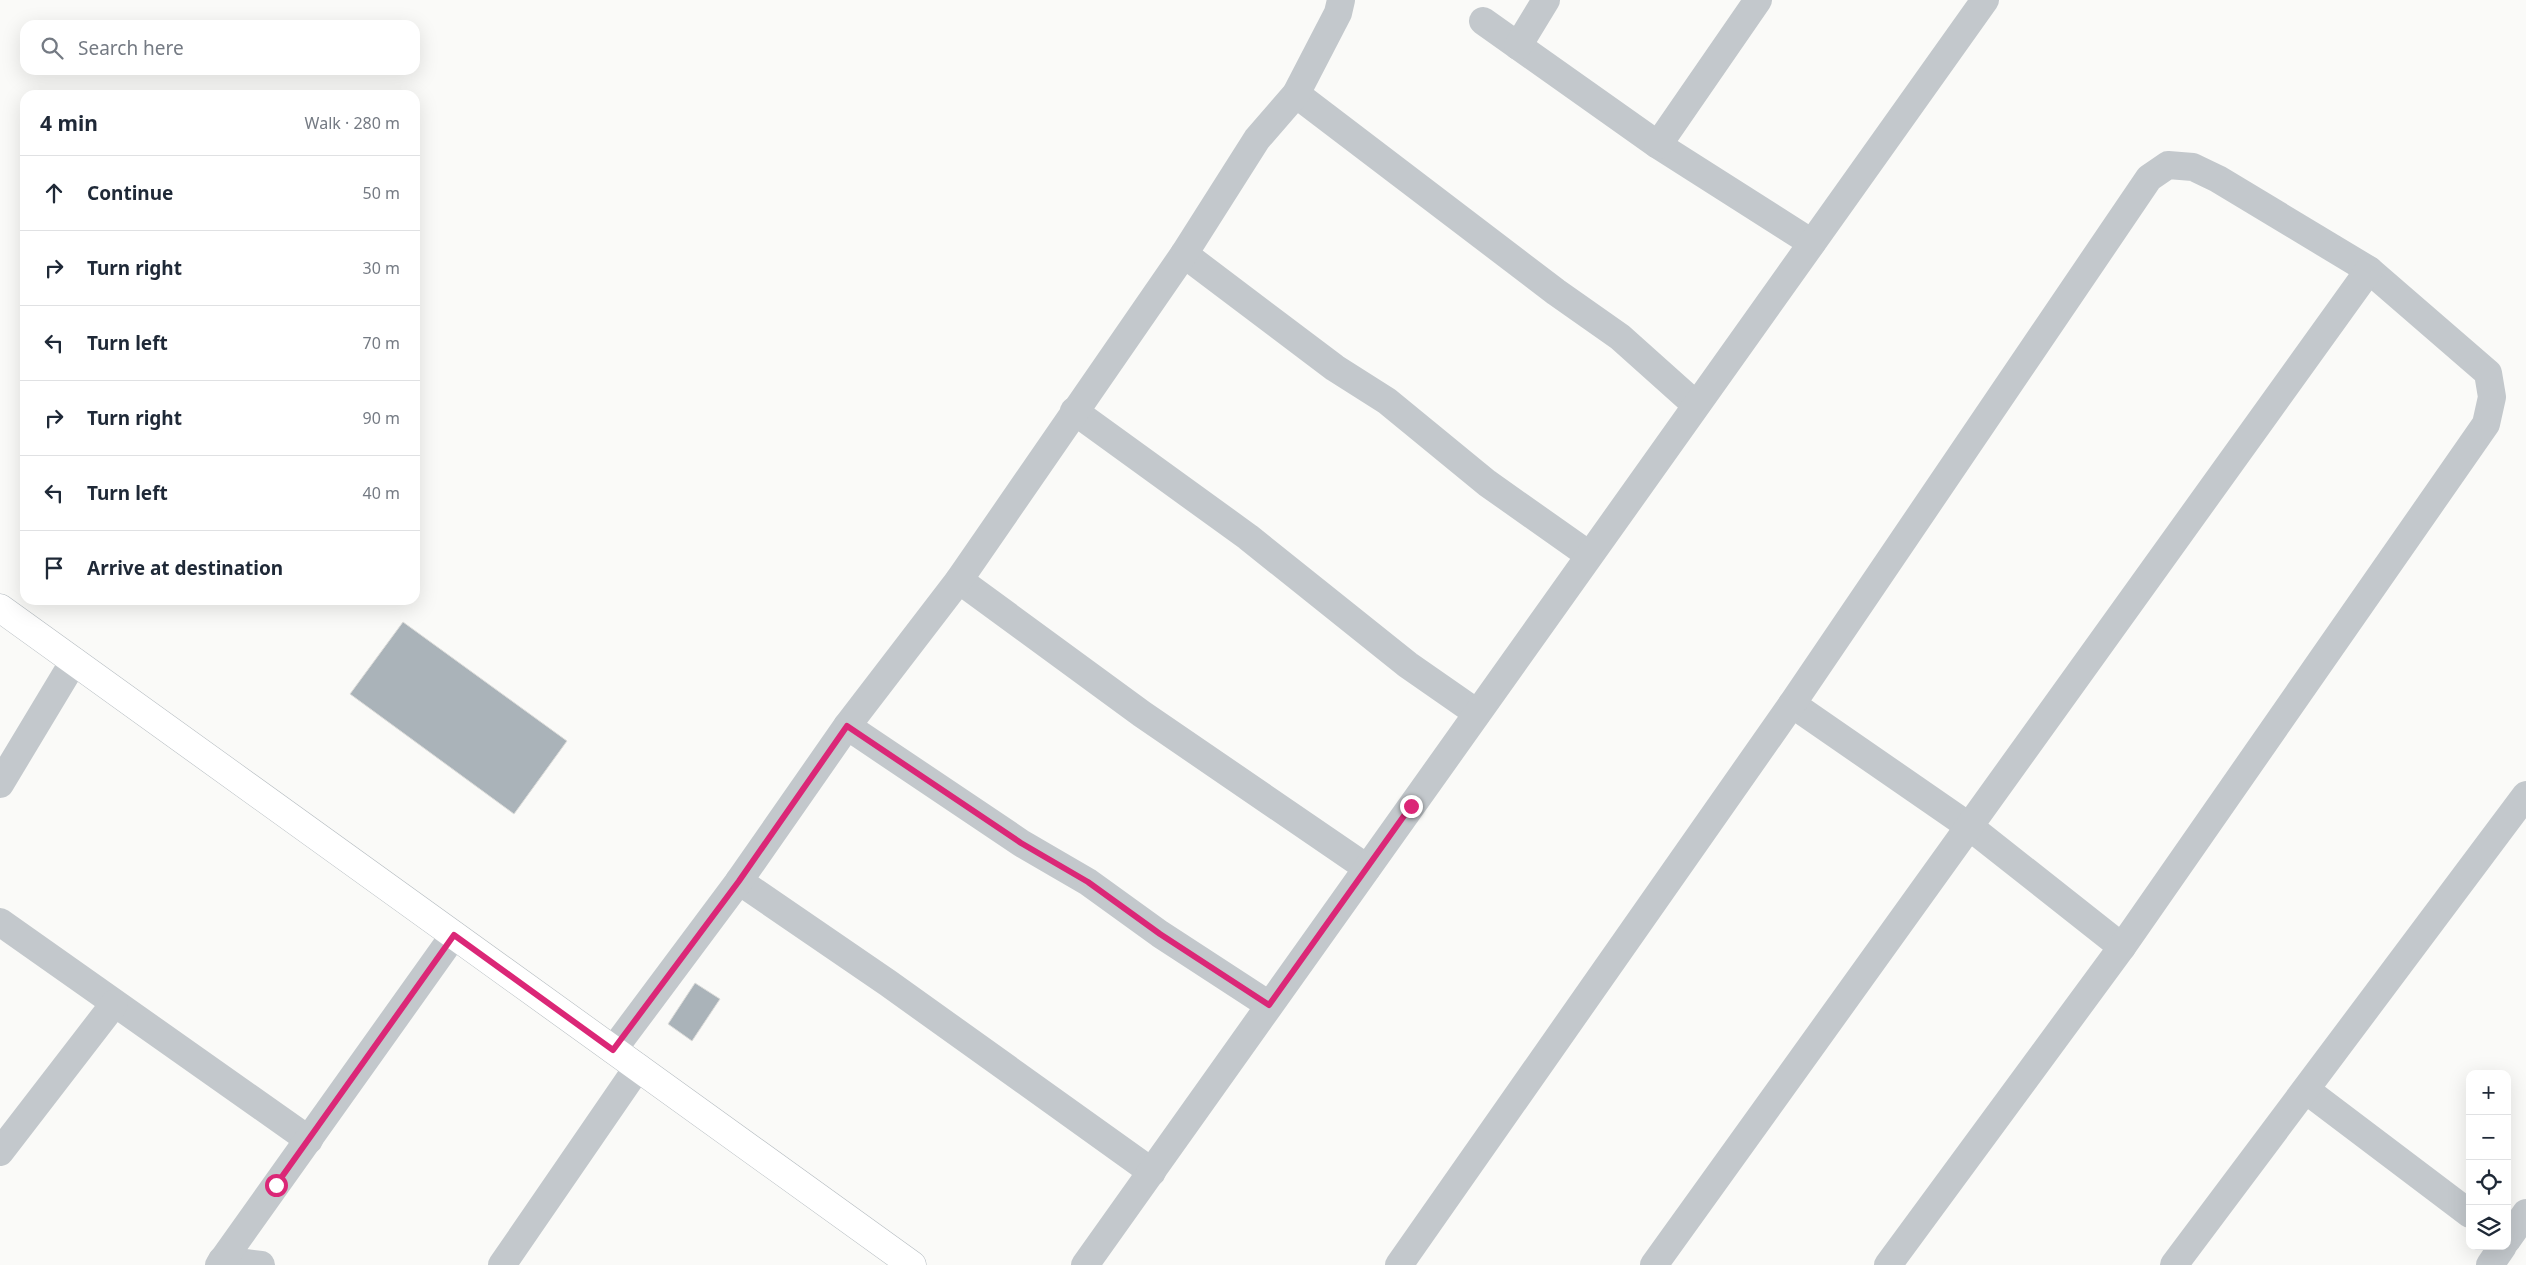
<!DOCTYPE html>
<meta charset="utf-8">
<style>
body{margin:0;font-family:"Noto Sans",sans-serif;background:#f2f2f3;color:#1f2937}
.controls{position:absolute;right:15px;bottom:15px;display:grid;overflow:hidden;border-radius:10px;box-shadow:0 5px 20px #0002}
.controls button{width:45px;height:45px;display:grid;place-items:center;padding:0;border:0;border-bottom:1px solid #e0e1e3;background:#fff;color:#1f2937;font:25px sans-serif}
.stop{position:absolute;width:15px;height:15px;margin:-11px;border:4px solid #db2777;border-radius:50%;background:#fff}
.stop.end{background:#db2777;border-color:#fff;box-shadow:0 1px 5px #0008}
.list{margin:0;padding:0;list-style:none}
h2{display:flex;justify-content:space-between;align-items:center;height:65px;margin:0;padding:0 20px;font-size:21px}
h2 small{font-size:16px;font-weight:400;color:#747a83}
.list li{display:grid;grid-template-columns:32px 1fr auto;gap:15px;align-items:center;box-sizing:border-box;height:75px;padding:0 20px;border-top:1px solid #e0e1e3}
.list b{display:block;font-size:19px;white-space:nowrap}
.list em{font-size:16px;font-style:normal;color:#747a83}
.icon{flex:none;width:28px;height:28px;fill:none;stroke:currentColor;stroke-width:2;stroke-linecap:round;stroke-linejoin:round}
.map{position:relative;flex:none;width:2526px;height:1265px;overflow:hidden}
.search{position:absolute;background:#fff;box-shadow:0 5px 20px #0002;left:20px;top:20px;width:400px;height:55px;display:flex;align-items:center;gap:12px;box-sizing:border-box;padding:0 18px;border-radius:15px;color:#747a83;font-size:19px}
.panel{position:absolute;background:#fff;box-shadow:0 5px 20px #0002;left:20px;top:90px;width:400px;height:515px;border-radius:15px}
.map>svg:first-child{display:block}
</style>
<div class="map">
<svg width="2526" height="1265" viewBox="0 0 2526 1265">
<rect width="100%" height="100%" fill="#fafaf8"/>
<g fill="#aab3b9" stroke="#dcdcda">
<path d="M403,622L567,741L514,814L350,694Z"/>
<path d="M695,983L720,999L692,1041L668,1024Z"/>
</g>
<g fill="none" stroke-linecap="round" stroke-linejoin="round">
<defs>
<path id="secondary" d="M0,608L912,1265"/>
</defs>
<use href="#secondary" stroke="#b3babf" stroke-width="29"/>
<g stroke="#c3c8cc" stroke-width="28">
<path d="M1483,21L1658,145L1812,243"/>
<path d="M1518,46L1546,0"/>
<path d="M1296,94L1556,292L1620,337L1696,405"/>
<path d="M1658,145L1758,0"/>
<path d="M1184,254L1335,368L1387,401L1487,483L1589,555"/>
<path d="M1074,411L1248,537L1408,665L1477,713"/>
<path d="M959,580L1142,714L1367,868"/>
<path d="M1792,704L1970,827L2122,947"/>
<path d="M847,726L1021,843L1088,882L1160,934L1269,1005"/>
<path d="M0,784L74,661"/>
<path d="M739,881L888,983L1152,1172"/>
<path d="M0,922L309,1140"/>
<path d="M613,1050L739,881L847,726L959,580L1184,254L1257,139L1296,94L1338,13L1341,0"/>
<path d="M2306,1090L2470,1214"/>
<path d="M0,1152L114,1004"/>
<path d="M2507,1240L2526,1213"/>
<path d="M222,1260L261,1265"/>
<path d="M219,1265L454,935"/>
<path d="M502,1265L638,1067"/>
<path d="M1085,1265L1985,0"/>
<path d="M1399,1265L1792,704L2149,178L2168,165L2193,167L2218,179L2369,270L2488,373L2492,397L2486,424L2122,947L1888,1265"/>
<path d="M1654,1265L2369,270"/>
<path d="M2174,1265L2526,795"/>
<path d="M2490,1265L2503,1246"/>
</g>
<use href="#secondary" stroke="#fff" stroke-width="28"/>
</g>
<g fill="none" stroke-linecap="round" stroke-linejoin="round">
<path stroke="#db2777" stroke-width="6" d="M276,1185L454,935L613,1050L739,881L847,726L1021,843L1088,882L1160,934L1269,1005L1411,806"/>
</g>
</svg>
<div class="controls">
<button>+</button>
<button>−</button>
<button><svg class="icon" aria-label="locate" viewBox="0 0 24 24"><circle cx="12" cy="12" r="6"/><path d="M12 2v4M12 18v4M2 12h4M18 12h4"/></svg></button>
<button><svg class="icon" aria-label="layers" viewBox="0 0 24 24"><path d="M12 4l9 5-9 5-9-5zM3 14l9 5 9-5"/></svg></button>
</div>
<div class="stop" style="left:276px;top:1185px"></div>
<div class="stop end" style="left:1411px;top:806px"></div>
<div class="search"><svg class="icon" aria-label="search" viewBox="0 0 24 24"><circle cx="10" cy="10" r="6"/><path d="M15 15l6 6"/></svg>Search here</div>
<section class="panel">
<h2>4 min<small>Walk · 280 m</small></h2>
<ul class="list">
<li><svg class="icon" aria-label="ahead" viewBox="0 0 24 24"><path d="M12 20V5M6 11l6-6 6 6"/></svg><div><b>Continue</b></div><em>50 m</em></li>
<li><svg class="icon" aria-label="right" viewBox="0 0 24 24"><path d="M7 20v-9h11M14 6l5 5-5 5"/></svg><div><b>Turn right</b></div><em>30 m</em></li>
<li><svg class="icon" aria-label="left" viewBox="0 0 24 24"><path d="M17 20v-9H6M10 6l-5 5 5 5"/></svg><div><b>Turn left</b></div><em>70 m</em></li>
<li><svg class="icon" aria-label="right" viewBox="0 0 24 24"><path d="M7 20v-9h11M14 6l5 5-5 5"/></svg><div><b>Turn right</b></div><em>90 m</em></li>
<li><svg class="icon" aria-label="left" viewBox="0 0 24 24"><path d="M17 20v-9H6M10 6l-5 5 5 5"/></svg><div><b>Turn left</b></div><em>40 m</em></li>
<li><svg class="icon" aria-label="arrive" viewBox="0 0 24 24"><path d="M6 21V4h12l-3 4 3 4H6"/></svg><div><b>Arrive at destination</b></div></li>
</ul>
</section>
</div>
